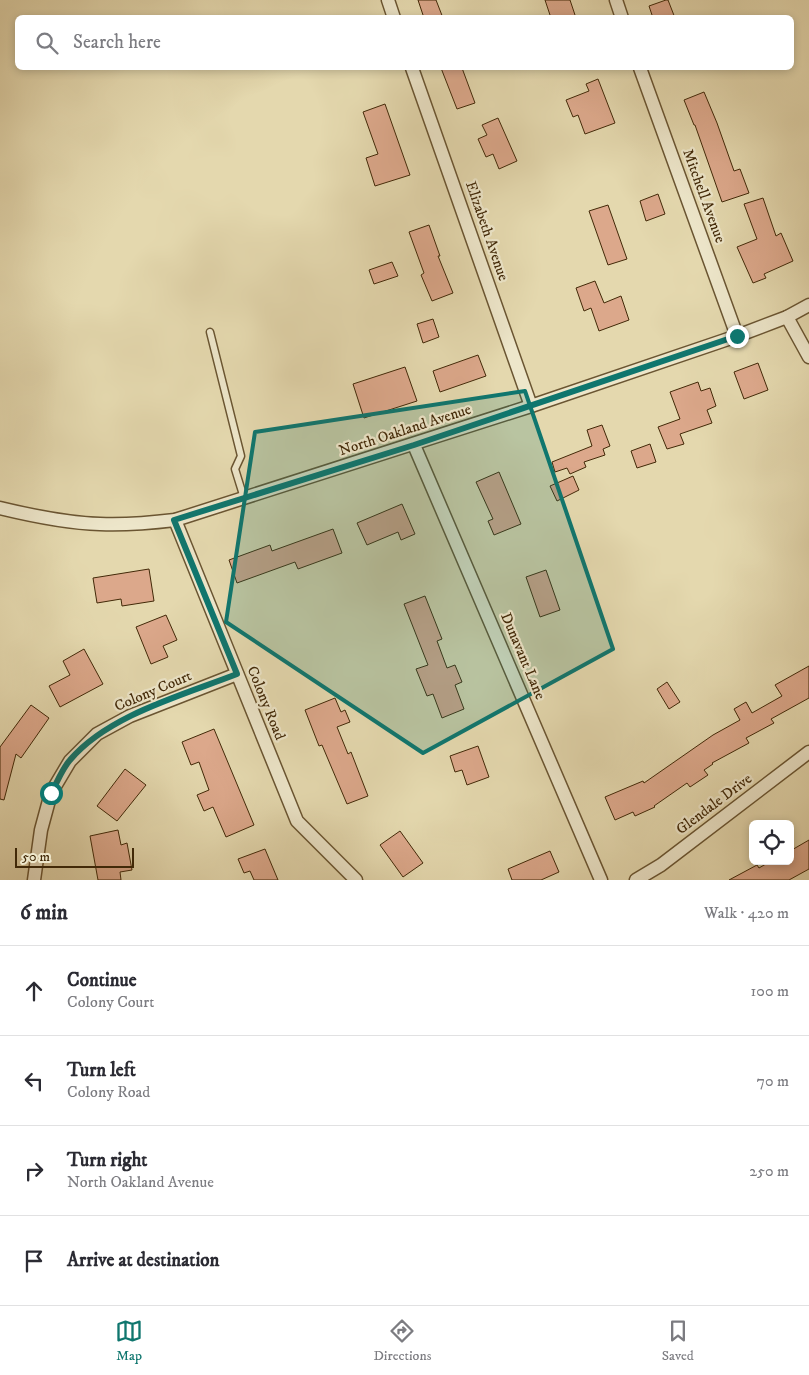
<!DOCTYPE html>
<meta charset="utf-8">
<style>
body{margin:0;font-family:"IM FELL DW Pica",serif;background:#f7f7f7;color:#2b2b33}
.controls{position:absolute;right:15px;bottom:15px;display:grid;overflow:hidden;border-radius:8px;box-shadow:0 2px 8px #0003}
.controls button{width:45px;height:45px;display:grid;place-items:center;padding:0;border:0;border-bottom:1px solid #e1e1e2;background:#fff;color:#2b2b33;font:25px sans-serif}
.scale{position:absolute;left:15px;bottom:12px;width:119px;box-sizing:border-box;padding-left:5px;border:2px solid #422908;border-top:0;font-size:14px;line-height:18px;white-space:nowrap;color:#422908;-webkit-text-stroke:4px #ede6ca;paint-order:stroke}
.stop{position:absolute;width:15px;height:15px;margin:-11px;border:4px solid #0f766e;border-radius:50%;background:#fff}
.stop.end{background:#0f766e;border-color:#fff;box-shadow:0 1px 5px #0008}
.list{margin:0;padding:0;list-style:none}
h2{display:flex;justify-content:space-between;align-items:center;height:65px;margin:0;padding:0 20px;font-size:21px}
h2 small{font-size:16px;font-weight:400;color:#7c7c81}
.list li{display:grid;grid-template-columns:32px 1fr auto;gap:15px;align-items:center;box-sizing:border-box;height:90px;padding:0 20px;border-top:1px solid #e1e1e2}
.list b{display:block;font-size:19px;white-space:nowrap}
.list p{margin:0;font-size:16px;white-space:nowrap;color:#7c7c81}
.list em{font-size:16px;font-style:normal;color:#7c7c81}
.icon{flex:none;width:28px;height:28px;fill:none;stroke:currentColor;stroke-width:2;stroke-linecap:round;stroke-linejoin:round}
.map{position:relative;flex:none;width:809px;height:880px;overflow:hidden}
.search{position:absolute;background:#fff;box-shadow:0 2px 8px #0003;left:15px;right:15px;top:15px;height:55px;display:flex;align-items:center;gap:12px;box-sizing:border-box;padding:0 18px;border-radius:8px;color:#7c7c81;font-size:19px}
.sheet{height:425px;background:#fff}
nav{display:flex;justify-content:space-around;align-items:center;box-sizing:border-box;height:70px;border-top:1px solid #e1e1e2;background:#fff;font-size:14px;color:#7c7c81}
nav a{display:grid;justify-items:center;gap:2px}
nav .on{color:#0f766e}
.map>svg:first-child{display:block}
</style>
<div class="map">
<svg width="809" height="880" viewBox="0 0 809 880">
<rect width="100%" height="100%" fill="#e4d8ae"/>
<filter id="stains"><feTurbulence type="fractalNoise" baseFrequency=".004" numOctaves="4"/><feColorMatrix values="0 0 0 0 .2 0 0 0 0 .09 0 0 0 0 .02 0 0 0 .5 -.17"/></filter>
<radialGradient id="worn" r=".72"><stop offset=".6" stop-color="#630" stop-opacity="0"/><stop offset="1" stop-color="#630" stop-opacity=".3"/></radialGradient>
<g fill="#dca88b" stroke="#422908">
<path d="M418,0H436L443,18H424Z"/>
<path d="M545,0H570L576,18H551Z"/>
<path d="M666,0H668L675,18H653L649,6Z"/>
<path d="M441,68H462L475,103L457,109Z"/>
<path d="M598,79L615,123L585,134L578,115L573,117L566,100L589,91L586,84Z"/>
<path d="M704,92L717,123L734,171L740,169L749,193L722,202L695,125H694L684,100Z"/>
<path d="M385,104L410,175L375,186L366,158L378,154L363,112Z"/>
<path d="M498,118L517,161L499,169L493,154L486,157L478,139L487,135L482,125Z"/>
<path d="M658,194L665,214L646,221L640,201Z"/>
<path d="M763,198L776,236L781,233L793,261L764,274L766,278L753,283L737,247L757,239L744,204Z"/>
<path d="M608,205L627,259L608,265L589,211Z"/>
<path d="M429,225L440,256H438L453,293L432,301L421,275L424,273L409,232Z"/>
<path d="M392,262L398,276L374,284L369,270Z"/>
<path d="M595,281L604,303L621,296L629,320L599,331L591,308L584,311L576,288Z"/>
<path d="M433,319L439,337L423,343L417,324Z"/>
<path d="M478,355L486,376L440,392L433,371Z"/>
<path d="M758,363L768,390L744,399L734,372Z"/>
<path d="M405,367L417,401L364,418L353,384Z"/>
<path d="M698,382L701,391L710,388L716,406L707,410L712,423L680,434L684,444L667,449L658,427L680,419L670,392Z"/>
<path d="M602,425L610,446L603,449L605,455L584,462L586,467L570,474L567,468L555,472L552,462L592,446L587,430Z"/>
<path d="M650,444L656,462L637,468L631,451Z"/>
<path d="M499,472L521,524L494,535L488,521L493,519L476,482Z"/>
<path d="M573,476L579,490L557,501L550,486Z"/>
<path d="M402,504L415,534L401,540L398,532L367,545L357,523Z"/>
<path d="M333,529L342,553L298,569L295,562L237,583L229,560L270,545L272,551Z"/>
<path d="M149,569L154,601L122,606L121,599L97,603L93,578Z"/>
<path d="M546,570L560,610L540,617L526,577Z"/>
<path d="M425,596L442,639L437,641L447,668L455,665L462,682L455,685L464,709L442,718L433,694L427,696L416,669L428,665L404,604Z"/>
<path d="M166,615L177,640L163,646L168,657L151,664L136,627Z"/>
<path d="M84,649L103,684L60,707L49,686L70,675L63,661Z"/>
<path d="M809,666V698L771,719L774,723L746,738L749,743L712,763L713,764L704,770L708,775L690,787L687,783L654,806L655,807L635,816L633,812L615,820L605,797L643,781L644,783L713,735L740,720L734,709L746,702L752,713L782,696L775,685Z"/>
<path d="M667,682L680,702L669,709L657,689Z"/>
<path d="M335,698L341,712L345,710L350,722L337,727L348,754L351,752L368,796L347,804L322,745L319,746L305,710Z"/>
<path d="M31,705L49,718L21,758L16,754L4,800L0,799V747Z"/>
<path d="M214,729L254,825L226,837L213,807L204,811L197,795L209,790L199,762L191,765L182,742Z"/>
<path d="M478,746L489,777L467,785L462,770L455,772L450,756Z"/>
<path d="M125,769L146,785L117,821L97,806Z"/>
<path d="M118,830L121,845L127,843L132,870L120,872L121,880H98L90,836Z"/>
<path d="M400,831L423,863L403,877L380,845Z"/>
<path d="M809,840V869L789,880H729L757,865L759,868L771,861H790V851Z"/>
<path d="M265,849L278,880H254L250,871L244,873L238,859Z"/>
<path d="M550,851L559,872L541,880H512L508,869Z"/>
</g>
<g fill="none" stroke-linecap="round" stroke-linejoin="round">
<defs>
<path id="service" d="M210,332L241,456L235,469L244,498"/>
<g id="minor">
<path d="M388,0L394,18"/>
<path d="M616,0L622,18"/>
<path d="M412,68L531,406"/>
<path d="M640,68L737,336"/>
<path d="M787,317L809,357"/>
<path d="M414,445L601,880"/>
<path d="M0,508C33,516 67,523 100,524C125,525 150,523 175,520L531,406L737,336L787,317L809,305"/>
<path d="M175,520L297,821L356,880"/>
<path d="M34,880L41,830L51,793L70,761L97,734L130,716L237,674"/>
<path d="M636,880L661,865L809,752"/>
</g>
</defs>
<use href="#service" stroke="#6a5532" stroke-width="9"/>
<use href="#minor" stroke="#6a5532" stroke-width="15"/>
<use href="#service" stroke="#ede6ca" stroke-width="6"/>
<use href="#minor" stroke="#ede6ca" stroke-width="12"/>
</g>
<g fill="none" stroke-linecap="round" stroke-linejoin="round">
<path stroke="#0f766e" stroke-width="6" d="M51,793C57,783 62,769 70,760C108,715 183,695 237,674L174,520L414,445L737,336"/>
</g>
<path fill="#0f766e" fill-opacity="0.2" stroke="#0f766e" stroke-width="4" stroke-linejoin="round" d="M525,391L613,649L423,753L226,622L255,432Z"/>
<g text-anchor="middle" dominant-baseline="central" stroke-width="4.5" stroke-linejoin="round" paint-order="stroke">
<g font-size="15" fill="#422908" stroke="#ede6ca">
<text transform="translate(704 196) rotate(70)">Mitchell Avenue</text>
<text transform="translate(487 231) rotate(71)">Elizabeth Avenue</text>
<text transform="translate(405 430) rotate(-18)">North Oakland Avenue</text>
<text transform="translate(523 656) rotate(67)">Dunavant Lane</text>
<text transform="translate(153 691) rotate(-23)">Colony Court</text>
<text transform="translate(266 703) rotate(68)">Colony Road</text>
<text transform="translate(714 804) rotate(-37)">Glendale Drive</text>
</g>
</g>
<rect width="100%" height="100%" filter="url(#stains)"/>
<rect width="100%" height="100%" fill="url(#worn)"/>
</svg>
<div class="controls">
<button><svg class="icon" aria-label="locate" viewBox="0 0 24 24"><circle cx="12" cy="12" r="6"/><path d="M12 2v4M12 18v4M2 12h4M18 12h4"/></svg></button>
</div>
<div class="scale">50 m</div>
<div class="stop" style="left:51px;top:793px"></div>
<div class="stop end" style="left:737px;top:336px"></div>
<div class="search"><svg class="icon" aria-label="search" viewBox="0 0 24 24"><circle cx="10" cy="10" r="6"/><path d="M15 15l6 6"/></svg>Search here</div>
</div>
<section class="sheet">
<h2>6 min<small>Walk · 420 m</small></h2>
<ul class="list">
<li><svg class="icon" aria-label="ahead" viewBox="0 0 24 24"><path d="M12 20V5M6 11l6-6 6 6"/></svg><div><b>Continue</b><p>Colony Court</p></div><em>100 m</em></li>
<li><svg class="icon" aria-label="left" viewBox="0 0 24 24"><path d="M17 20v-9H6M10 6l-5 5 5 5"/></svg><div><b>Turn left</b><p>Colony Road</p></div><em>70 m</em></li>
<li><svg class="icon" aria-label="right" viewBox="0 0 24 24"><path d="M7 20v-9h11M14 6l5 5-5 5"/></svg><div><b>Turn right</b><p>North Oakland Avenue</p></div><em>250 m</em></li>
<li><svg class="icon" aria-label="arrive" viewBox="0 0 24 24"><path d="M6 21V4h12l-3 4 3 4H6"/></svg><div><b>Arrive at destination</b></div></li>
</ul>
</section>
<nav>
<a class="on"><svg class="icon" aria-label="map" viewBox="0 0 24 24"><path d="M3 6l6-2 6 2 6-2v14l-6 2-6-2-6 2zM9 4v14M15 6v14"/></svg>Map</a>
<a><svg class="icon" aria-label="directions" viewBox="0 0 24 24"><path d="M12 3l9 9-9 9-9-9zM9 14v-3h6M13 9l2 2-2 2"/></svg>Directions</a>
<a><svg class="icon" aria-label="saved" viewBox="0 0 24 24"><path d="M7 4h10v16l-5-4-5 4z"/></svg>Saved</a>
</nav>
